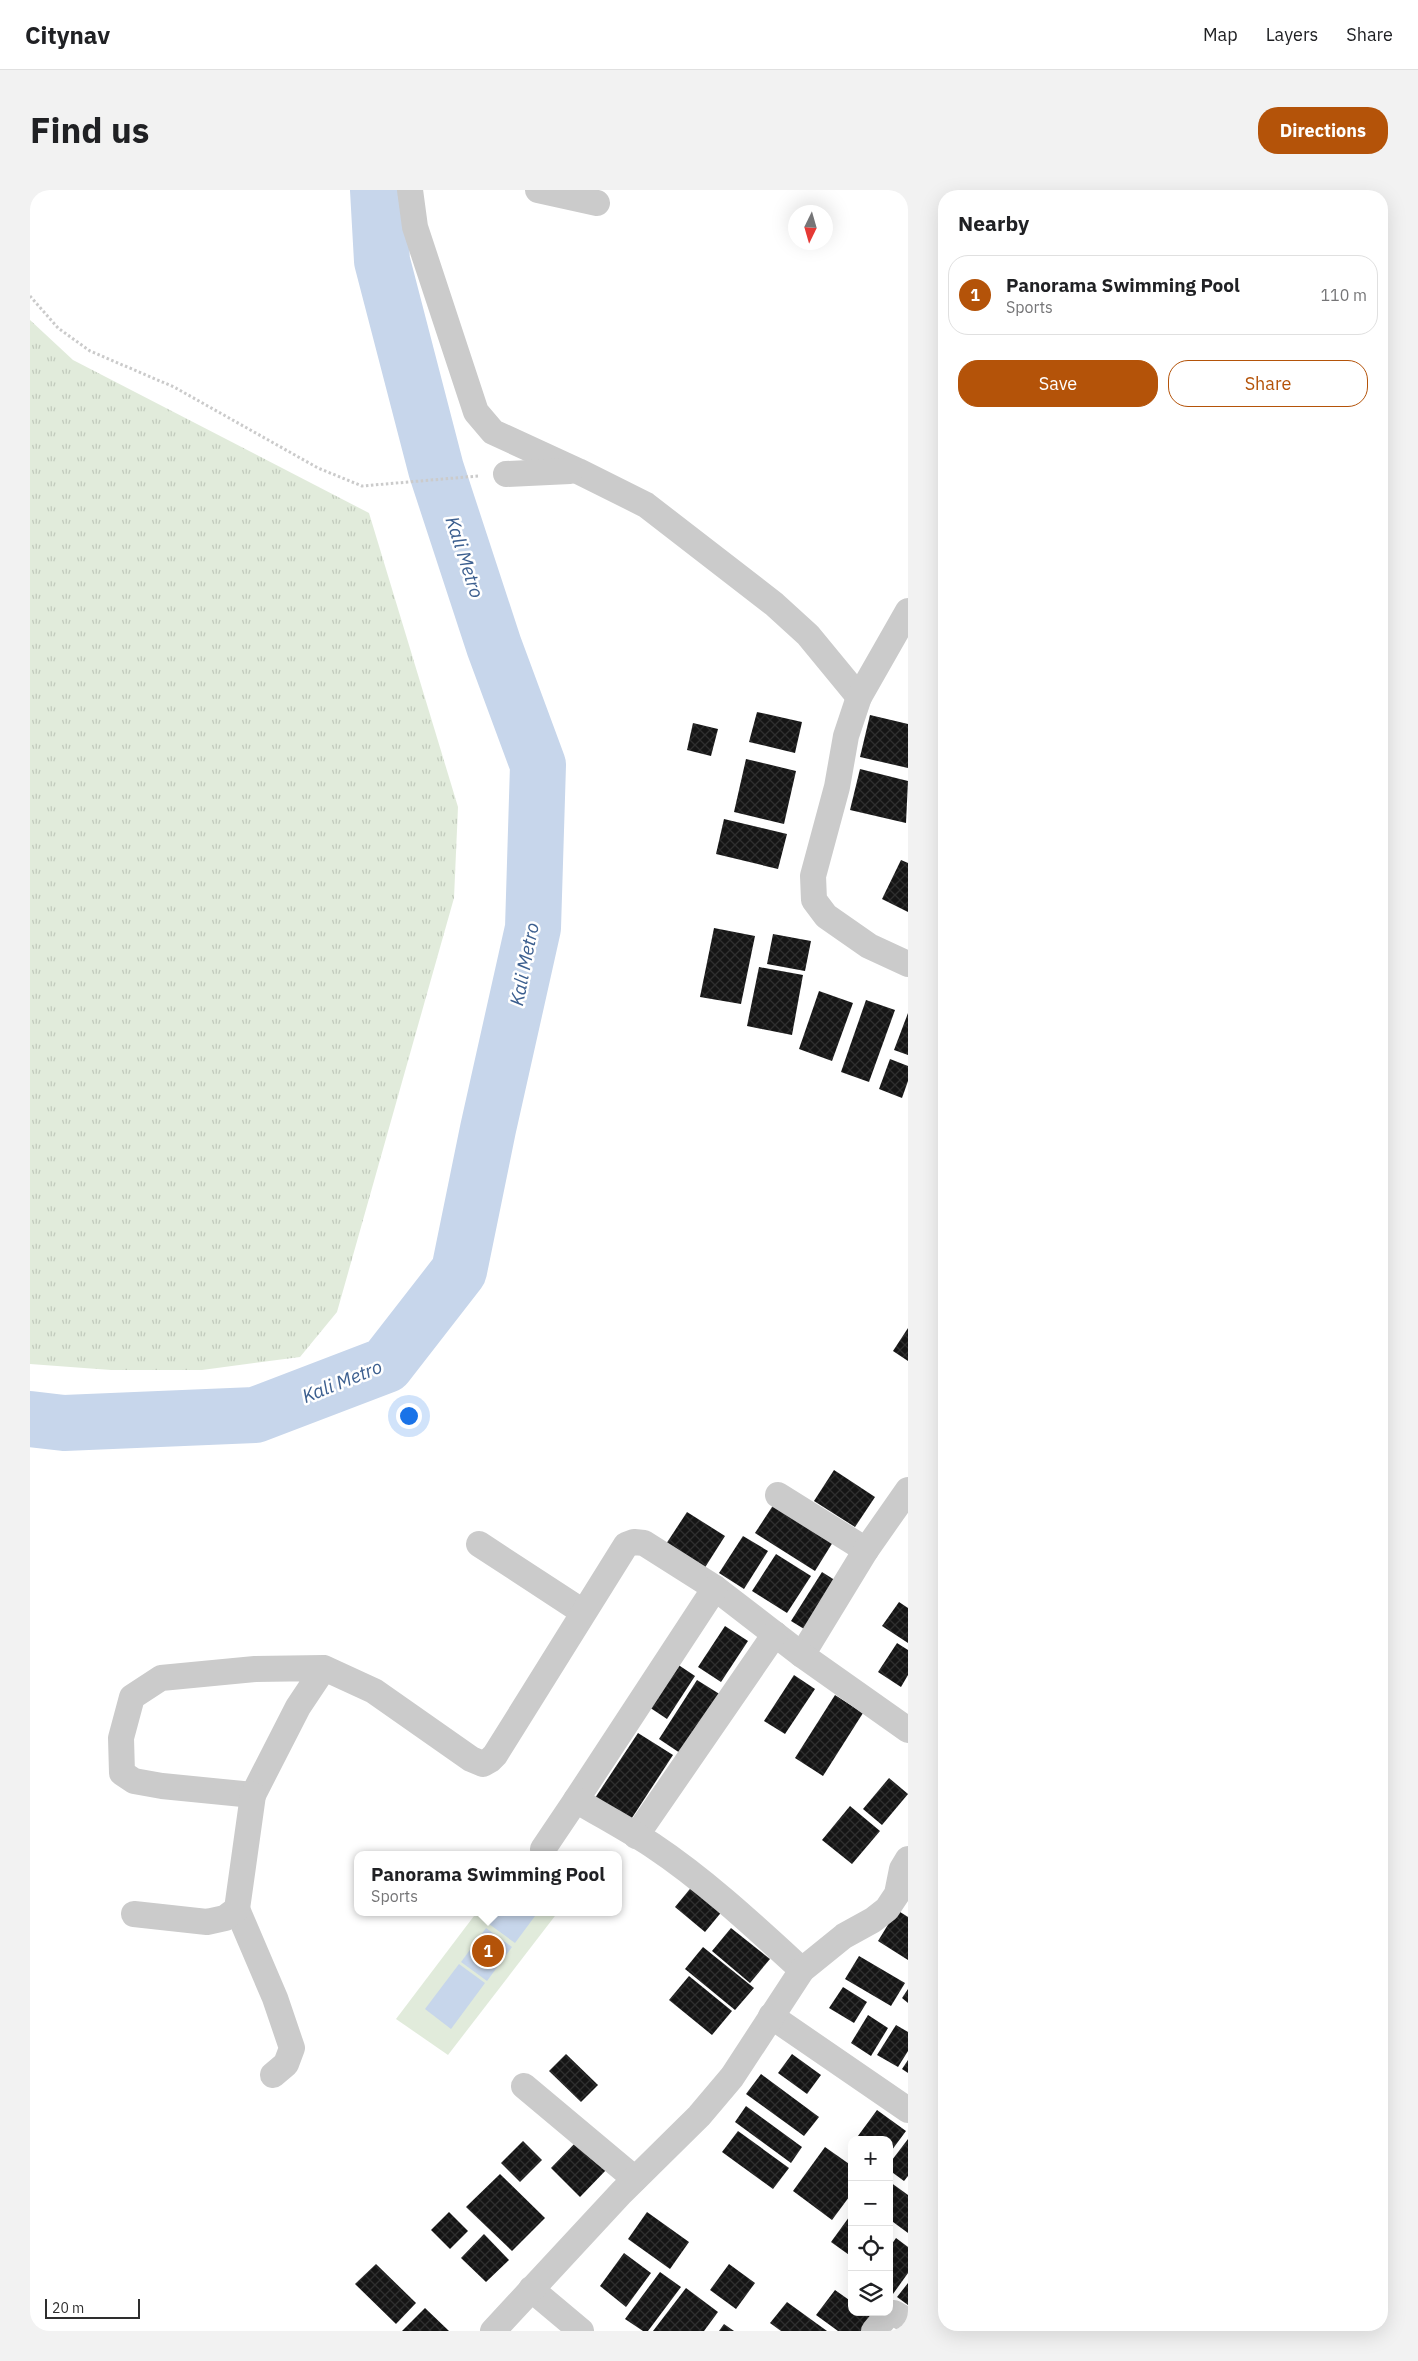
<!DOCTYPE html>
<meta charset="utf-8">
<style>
body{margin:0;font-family:"IBM Plex Sans",sans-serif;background:#f2f2f2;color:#202124}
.controls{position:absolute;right:15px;bottom:15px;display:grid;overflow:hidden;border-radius:10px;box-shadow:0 5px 20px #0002}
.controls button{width:45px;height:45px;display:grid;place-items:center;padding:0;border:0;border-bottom:1px solid #e0e0e0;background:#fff;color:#202124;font:25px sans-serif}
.compass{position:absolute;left:758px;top:15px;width:45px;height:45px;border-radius:50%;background:#fff;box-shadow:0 5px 20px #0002;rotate:185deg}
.scale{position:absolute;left:15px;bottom:12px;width:95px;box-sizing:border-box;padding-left:5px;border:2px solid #2e2e2e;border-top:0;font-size:14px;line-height:18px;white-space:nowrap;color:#2e2e2e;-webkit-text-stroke:4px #fff;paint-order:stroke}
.you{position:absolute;left:378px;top:1225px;width:18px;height:18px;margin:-12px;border:4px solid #fff;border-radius:50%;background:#1a73e8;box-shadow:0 0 0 8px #1a73e833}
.badge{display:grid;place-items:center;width:32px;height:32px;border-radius:50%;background:#b45309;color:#fff;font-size:16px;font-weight:700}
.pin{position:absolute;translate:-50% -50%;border:2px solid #fff;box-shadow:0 1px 5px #0006}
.popup{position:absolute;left:324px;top:1661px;width:268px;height:65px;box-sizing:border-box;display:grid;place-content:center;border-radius:10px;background:#fff;filter:drop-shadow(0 1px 4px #0005);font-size:16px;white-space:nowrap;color:#757577}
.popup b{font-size:19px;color:#202124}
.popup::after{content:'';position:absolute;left:50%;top:100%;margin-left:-10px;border:10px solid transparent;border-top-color:#fff}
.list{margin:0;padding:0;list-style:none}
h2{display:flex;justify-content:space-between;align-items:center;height:65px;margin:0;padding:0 20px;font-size:21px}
h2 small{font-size:16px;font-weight:400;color:#757577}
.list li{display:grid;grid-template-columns:32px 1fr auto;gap:15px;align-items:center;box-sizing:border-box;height:80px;margin:0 10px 10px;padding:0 10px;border:1px solid #e0e0e0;border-radius:20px}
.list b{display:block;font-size:19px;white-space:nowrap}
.list p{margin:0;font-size:16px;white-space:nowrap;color:#757577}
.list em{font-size:16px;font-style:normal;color:#757577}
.actions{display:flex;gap:10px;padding:15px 20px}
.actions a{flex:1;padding:11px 0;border:1px solid #b45309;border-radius:20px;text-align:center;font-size:18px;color:#b45309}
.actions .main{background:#b45309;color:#fff}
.icon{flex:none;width:28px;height:28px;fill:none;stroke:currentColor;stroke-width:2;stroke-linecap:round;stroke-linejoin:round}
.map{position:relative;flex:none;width:878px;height:2141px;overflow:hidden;border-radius:20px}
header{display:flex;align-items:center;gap:30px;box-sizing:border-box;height:70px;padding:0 25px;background:#fff;border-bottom:1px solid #e0e0e0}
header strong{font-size:24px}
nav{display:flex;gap:28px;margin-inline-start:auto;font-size:18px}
.intro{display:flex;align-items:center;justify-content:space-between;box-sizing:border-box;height:120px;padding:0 30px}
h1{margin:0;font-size:35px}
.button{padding:12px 22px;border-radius:20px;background:#b45309;color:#fff;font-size:18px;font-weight:700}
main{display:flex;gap:30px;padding:0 30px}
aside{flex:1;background:#fff;border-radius:20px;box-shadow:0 5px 20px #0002}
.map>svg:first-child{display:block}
</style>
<header>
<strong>Citynav</strong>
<nav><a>Map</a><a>Layers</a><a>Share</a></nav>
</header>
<div class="intro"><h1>Find us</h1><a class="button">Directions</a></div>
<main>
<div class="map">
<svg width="878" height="2141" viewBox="0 0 878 2141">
<defs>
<pattern id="grass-tufts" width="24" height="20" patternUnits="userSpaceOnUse" patternTransform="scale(1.25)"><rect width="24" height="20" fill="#e1ebdb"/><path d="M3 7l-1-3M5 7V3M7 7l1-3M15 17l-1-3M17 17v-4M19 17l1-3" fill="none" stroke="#c1cabc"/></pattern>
<pattern id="building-cross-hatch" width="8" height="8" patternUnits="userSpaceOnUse" patternTransform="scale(1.25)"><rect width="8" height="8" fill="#151515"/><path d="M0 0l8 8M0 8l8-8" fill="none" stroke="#2f2f2f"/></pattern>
</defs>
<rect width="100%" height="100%" fill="#fff"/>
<path fill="url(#grass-tufts)" d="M0,130L43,170L339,323L428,617L424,708L307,1122L270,1167L172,1180H81L0,1174Z"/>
<path fill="#e1ebdb" d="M447,1722H528L418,1865L366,1829Z"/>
<g fill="#c7d6eb">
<path d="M468,1722H508L485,1753L459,1734Z"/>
<path d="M456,1738L482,1757L457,1791L431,1772Z"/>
<path d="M429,1774L455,1793L421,1839L395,1819Z"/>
</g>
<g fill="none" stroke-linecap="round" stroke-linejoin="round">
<path stroke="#c7d6eb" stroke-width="56" d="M0,1229L34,1233L225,1225L356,1175L429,1081L458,939L503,738L508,575L464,456L406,279L352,71L348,0"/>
</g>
<g fill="url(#building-cross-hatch)">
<path d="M727,522L772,532L765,563L719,552Z"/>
<path d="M840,525L878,534V578L830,567Z"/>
<path d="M663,533L688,539L681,566L657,560Z"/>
<path d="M716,569L766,581L754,634L704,622Z"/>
<path d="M830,579L878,591L876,633L820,620Z"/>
<path d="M694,629L757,644L748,679L686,664Z"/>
<path d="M871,670L878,673V722L852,709Z"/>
<path d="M684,738L725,746L711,814L670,807Z"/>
<path d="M743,744L781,751L775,781L737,774Z"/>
<path d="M729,777L773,785L762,845L717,836Z"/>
<path d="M789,801L823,813L802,871L769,859Z"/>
<path d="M836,810L865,820L839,892L811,882Z"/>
<path d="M878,823V865L864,860Z"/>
<path d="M860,869L878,876V891L872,908L849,899Z"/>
<path d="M878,1138V1171L863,1161Z"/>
<path d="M804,1280L845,1307L825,1337L784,1311Z"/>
<path d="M744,1314L803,1352L785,1381L725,1343Z"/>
<path d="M657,1322L695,1346L674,1379L636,1354Z"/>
<path d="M713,1346L738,1361L714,1399L689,1383Z"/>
<path d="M746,1364L781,1386L757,1423L722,1401Z"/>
<path d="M792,1382L811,1394L779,1442L761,1431Z"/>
<path d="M869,1412L878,1418V1453L852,1436Z"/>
<path d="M695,1436L718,1451L691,1492L668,1477Z"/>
<path d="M867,1453L878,1460V1485L871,1497L848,1482Z"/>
<path d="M644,1472L665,1486L637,1529L616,1515Z"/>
<path d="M764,1485L785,1499L755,1544L734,1531Z"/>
<path d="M667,1490L691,1505L653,1565L629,1549Z"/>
<path d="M805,1505L833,1523L793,1586L765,1568Z"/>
<path d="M608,1543L643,1565L598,1634L563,1611Z"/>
<path d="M859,1588L878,1604L852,1635L833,1619Z"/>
<path d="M820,1616L850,1641L822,1674L792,1650Z"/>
<path d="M664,1694L694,1719L675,1742L645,1717Z"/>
<path d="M867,1720L878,1727V1770L848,1751Z"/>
<path d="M701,1738L740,1769L720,1793L682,1761Z"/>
<path d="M673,1757L724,1798L705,1820L655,1779Z"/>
<path d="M829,1766L875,1793L861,1816L815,1789Z"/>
<path d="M659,1786L702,1821L682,1845L639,1810Z"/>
<path d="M813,1797L837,1812L824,1833L799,1818Z"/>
<path d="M878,1799V1813L872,1808Z"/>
<path d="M838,1825L858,1838L841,1866L821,1853Z"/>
<path d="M866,1835L878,1842V1861L868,1877L847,1865Z"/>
<path d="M536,1864L568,1895L551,1912L519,1881Z"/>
<path d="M762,1864L791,1885L777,1904L748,1883Z"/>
<path d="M878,1870V1883L872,1879Z"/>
<path d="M731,1884L789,1927L774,1946L716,1904Z"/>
<path d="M716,1916L772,1957L761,1973L705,1932Z"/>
<path d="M847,1920L876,1941L859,1964V1950H825Z"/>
<path d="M708,1941L759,1978L743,1999L692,1962Z"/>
<path d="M549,1949L578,1978L550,2007L521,1978Z"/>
<path d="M878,1949V1986L874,1991L859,1980V1974Z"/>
<path d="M493,1951L512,1970L490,1992L471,1973Z"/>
<path d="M795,1957L822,1976V2003L802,2030L763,2001Z"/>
<path d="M470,1984L515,2028L482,2061L436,2017Z"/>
<path d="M860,1992L878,2005V2043L859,2029Z"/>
<path d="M419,2022L438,2041L420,2059L401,2040Z"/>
<path d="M617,2022L659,2052L640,2079L598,2049Z"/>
<path d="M822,2023V2067L801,2052Z"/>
<path d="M454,2044L479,2070L456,2092L431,2068Z"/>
<path d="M866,2048L878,2057V2083L863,2104L859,2101V2058Z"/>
<path d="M594,2063L621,2083L596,2117L570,2096Z"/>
<path d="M346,2074L386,2113L366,2134L325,2094Z"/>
<path d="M699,2074L725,2093L706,2119L680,2100Z"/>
<path d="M630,2082L651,2097L618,2141H613L595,2129Z"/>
<path d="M878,2093V2115L867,2107Z"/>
<path d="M656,2098L688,2122L674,2141H623Z"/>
<path d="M805,2100L822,2112V2122H835L849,2132L842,2141H808L786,2125Z"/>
<path d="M757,2112L797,2141H751L740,2133Z"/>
<path d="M395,2118L419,2141H372Z"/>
<path d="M694,2134L704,2141H689Z"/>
</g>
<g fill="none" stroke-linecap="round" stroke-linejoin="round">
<path stroke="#cbcbcb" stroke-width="3" stroke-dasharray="2.5 2.5" stroke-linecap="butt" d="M0,106L28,138L60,161L144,197L288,278L332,296L448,286"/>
<g stroke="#cbcbcb" stroke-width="26">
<path d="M380,0L385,37L446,222L463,242L548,281L616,315L744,414L778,445L829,507"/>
<path d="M508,0L567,13"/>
<path d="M476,284L540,281"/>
<path d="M878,421L829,507L816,546L807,597L783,686L784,710L796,726L839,756L878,774"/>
<path d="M748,1305L836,1360"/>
<path d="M449,1354L553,1422"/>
<path d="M772,1465L836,1360L878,1300"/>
<path d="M294,1478L225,1479L131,1488L102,1507L91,1548L92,1583L104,1591L132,1596L223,1605L268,1517L294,1478L344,1501L441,1569L453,1574L460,1570L465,1565L596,1355L604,1352L614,1353L685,1398L772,1465L878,1540"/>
<path d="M546,1610L685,1398"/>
<path d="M606,1646L745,1444"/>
<path d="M513,1659L546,1610C571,1625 597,1639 622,1655C676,1691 724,1736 772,1780"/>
<path d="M207,1719L245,1808L262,1858L256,1874L243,1885"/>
<path d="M104,1724L177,1732L195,1728L207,1719L223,1605"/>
<path d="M741,1826L878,1920"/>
<path d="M494,1896L605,1989"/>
<path d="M501,2099L551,2141"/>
<path d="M463,2141L591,2003L669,1926L702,1887L772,1780L814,1746L843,1730L857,1719L867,1704L872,1679L878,1669"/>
<path d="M844,2141L859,2123H864L878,2131"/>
</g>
</g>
<g text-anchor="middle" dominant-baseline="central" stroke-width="5" stroke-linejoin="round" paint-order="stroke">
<g font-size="19" font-style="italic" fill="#3c5f8f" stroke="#fff">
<text transform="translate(435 367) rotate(72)">Kali Metro</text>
<text transform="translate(494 774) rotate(-79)">Kali Metro</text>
<text transform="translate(312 1191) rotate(-22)">Kali Metro</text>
</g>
</g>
</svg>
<div class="controls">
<button>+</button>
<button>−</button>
<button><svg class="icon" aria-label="locate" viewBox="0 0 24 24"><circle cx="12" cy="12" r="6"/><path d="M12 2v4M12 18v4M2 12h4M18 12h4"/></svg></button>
<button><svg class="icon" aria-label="layers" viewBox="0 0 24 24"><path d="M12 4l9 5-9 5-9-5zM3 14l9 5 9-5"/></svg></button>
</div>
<svg class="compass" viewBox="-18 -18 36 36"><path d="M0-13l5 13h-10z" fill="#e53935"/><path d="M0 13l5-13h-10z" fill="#757577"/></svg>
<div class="scale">20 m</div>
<div class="you"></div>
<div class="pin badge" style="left:458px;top:1761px">1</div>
<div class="popup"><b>Panorama Swimming Pool</b>Sports</div>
</div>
<aside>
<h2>Nearby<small></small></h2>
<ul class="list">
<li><span class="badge">1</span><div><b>Panorama Swimming Pool</b><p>Sports</p></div><em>110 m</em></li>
</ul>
<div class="actions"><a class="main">Save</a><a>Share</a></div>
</aside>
</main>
